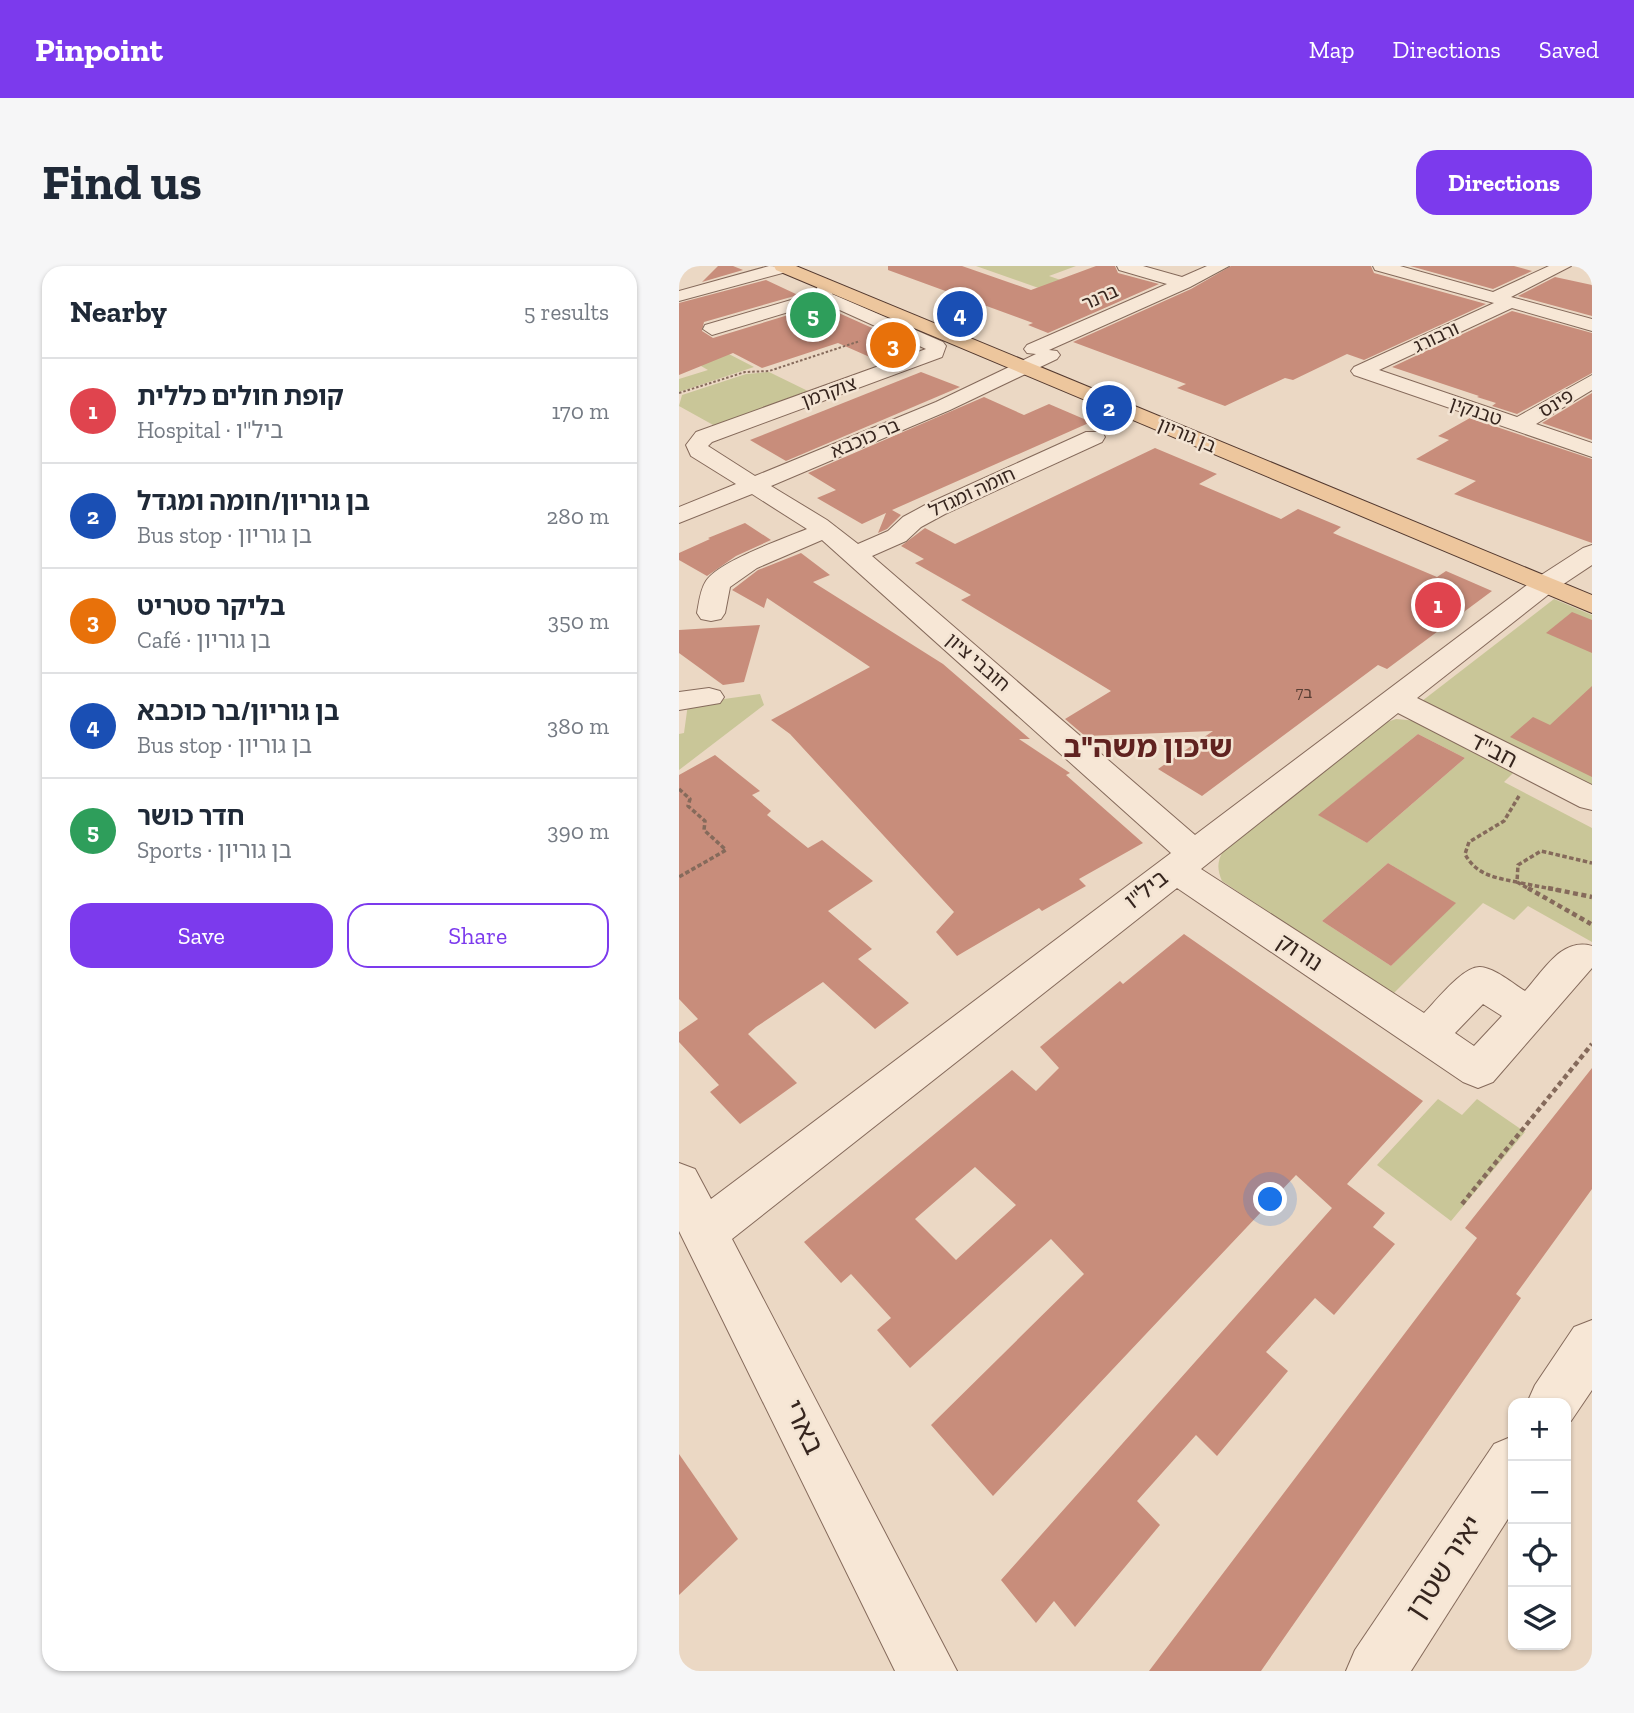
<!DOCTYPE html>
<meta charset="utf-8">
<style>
body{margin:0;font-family:"Zilla Slab","Noto Sans Hebrew",serif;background:#f6f6f7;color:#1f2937}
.controls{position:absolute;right:21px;bottom:21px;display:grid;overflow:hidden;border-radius:14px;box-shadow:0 2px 5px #0004}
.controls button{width:63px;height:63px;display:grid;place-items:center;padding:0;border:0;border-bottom:2px solid #e0e1e3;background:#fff;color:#1f2937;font:35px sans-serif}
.you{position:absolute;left:592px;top:934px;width:24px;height:24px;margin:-18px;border:5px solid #fff;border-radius:50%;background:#1a73e8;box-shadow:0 0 0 10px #1a73e833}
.badge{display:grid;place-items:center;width:46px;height:46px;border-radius:50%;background:#7c3aed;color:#fff;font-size:23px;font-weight:700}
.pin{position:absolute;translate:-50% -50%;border:4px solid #fff;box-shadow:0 2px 7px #0006}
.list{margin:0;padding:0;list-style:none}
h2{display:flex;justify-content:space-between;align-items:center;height:91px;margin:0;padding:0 28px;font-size:30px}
h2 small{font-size:23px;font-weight:400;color:#747a83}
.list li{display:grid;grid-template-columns:46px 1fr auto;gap:21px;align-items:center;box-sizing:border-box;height:105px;padding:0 28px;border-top:2px solid #e0e1e3}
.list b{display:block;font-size:26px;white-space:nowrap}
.list p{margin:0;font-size:23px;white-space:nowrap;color:#747a83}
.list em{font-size:23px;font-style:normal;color:#747a83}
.actions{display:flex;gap:14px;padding:21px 28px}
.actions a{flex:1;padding:16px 0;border:2px solid #7c3aed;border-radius:21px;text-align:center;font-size:24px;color:#7c3aed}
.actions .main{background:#7c3aed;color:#fff}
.icon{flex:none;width:38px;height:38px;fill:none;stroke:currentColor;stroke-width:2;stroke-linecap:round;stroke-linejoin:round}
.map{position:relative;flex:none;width:913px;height:1405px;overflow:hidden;border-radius:21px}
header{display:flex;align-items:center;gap:42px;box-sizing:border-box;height:98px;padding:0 35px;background:#7c3aed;color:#fff}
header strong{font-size:33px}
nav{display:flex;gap:38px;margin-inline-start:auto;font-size:24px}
.intro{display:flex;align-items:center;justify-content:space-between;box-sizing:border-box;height:168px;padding:0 42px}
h1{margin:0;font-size:49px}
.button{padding:18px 32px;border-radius:21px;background:#7c3aed;color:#fff;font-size:24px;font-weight:700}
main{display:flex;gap:42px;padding:0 42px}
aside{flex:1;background:#fff;border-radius:21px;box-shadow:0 2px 5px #0004}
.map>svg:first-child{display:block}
</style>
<header>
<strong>Pinpoint</strong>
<nav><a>Map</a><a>Directions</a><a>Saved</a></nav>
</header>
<div class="intro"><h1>Find us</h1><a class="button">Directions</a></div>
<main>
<aside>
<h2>Nearby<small>5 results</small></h2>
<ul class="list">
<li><span class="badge" style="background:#e0444e">1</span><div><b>קופת חולים כללית</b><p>Hospital · ביל&quot;ו</p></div><em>170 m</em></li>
<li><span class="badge" style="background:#1a4fb4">2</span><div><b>בן גוריון/חומה ומגדל</b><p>Bus stop · בן גוריון</p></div><em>280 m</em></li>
<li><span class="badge" style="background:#e8710a">3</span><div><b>בליקר סטריט</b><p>Café · בן גוריון</p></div><em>350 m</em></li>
<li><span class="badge" style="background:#1a4fb4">4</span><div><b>בן גוריון/בר כוכבא</b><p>Bus stop · בן גוריון</p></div><em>380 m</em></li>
<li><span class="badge" style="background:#2e9e5b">5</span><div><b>חדר כושר</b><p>Sports · בן גוריון</p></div><em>390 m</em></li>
</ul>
<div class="actions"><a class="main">Save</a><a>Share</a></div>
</aside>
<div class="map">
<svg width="913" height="1405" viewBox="0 0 913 1405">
<rect width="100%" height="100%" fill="#ebd8c4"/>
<g fill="#c9c698" fill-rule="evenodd">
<path d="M297,0H397L370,10L405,22L385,31Z"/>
<path d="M46,86L75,101L0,126V113L29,104L15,96Z"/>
<path d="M90,106L131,126L36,160L0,140L3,129L67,108Z"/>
<path d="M875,333L913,349V520L743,435Z"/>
<path d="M81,428L85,439L0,504V468L5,467L9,438Z"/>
<path d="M717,453L739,455L836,505L825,516L913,562V676L849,640L835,654L804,637L713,729L543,615C538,603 538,596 544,585L708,456ZM739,468L786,492L688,577L640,549ZM709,597L776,637L712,700L643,655Z"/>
<path d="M759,833L783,849L798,833L846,866L772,955L698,899Z"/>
</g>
<g fill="#c88d7b" fill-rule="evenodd">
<path d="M39,0H54L64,4L23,16Z"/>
<path d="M209,0H283L352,24L417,0H436L439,7L480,18L369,67L349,59L354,57L209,4Z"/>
<path d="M552,0H692L695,7L807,38L685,94L668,88L614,114L606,112L546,140L498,122L507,118L394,76L512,23Z"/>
<path d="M731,0H835L853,5L814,23Z"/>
<path d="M876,11L913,19V50L839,30Z"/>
<path d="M87,14L119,29L25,56L23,65L34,72L142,39L240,83L202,96L159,77L83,102L54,87L0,109V37Z"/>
<path d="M833,45L913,67V107L838,148L813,140L817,137L798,131L800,130L713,101Z"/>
<path d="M242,106L281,121L107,195L71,174Z"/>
<path d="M913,127V174L863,157Z"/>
<path d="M305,131L345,149L370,138L412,156L213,244L222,249L208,263L199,267L207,247L183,258L138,232L157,224L129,207Z"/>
<path d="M791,152L913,193V277L775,228L797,215L737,193L770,174L759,170Z"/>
<path d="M476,182L538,208L520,218L602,253L619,243L662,261L654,267L758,311L767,305L813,325L708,403L699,399L523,530L479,503L534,465L406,470L386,453L432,425L282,334L292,329L236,297L245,293L222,280L246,262L276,278Z"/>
<path d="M66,257L92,274L57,290L28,310L0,294V287L31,273L29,272Z"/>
<path d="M122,287L151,309L134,316L264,398L351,473H340L391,507L387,509L464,577L400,613L407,620L363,645L360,642L278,690L257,666L275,646L111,468L92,454L191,401L88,332L85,342L53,324L79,304Z"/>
<path d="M893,346L913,354V387L867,367Z"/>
<path d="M81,359L65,416L44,419L0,387V364Z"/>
<path d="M913,420V511L831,471L854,451L871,459Z"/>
<path d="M739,468L786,492L688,577L639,549Z"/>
<path d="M36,489L81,525L73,529L92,545L88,549L129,582L143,574L194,615L149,645L193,683L179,693L230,737L196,763L144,716L77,761L69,768L118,817L61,858L31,826L40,819L0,776V766L19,753L0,733V509Z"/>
<path d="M709,597L777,637L712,700L643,655Z"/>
<path d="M505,668L744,835L668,918L706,947L694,961L716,978L655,1049L636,1032L587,1086L609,1105L538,1190L517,1169L458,1235L481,1259L396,1361L375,1335L357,1357L322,1314L653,942L617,909L314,1230L252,1159L405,1008L372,973L231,1102L198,1064L212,1052L172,1008L162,1017L125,976L333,804L357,825L380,802L361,781L441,715L444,718ZM296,901L337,939L277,994L236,953Z"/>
<path d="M913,802V923L837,1028L842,1032L582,1405H470L798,972L786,962Z"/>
<path d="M0,1188L59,1273L0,1329Z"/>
</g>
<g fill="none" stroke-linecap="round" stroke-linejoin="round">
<defs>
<g id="minor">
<path d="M90,0L113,1L111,5L0,35V25Z"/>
<path d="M438,0H464L503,11L528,0H550L511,21L370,84L378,85L381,89L378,93L271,144L92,220L148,254L179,278L209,265L224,251L248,238L407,166H423L426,171L423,176L266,248L242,261L227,275L193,290L516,569L856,313L904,282L913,279V299L874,325L738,432L913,519V544L901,541L719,447L522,603L745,747C757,735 784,700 801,701C816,702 833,717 846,725C865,704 883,671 913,680V702L814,816L799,822L784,816L498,622L53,973L278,1405H216L0,965V897L16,903L32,933L492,587L143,274L78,302L51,321L46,347L42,353L32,355L22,353L18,347C20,337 21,324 27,315C40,295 104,273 128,263L73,228L0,257V241L57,218L12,190L7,179L17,166L247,83L143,36L33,69L24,63L26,59L136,27L141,15L147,14L156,19L153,28L264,76L267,80L263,91L33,176L29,180L76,210L257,136L357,88L348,87L345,83L348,79L488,18L440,4ZM804,738L823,750L795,780L776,767Z"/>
<path d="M694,0H721L814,26L870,0H892L832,31L913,53V65L833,42L700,104L838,151L913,109V124L857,158L913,177V191L675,109L672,105L675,101L815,37L696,4Z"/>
<path d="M30,422L41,425L45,431L41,437L0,444V426Z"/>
<path d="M913,1054V1124L892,1155L887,1158V1137H848L856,1119L895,1061Z"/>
<path d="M834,1170V1245L732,1405H667L676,1384L815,1178Z"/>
</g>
<path id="major" d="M95,0H117L913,329V347L97,4Z"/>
</defs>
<use href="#minor" stroke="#856a5b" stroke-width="2"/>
<use href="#major" stroke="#53392f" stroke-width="2"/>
<path stroke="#856a5b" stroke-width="2" stroke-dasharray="2.5 2" stroke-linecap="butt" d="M0,127L66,106L90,105L181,75"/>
<g stroke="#856a5b" stroke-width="3.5" stroke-dasharray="4.5 2.5" stroke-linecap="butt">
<path d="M0,523L11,533L9,540L26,555L25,564L47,584L0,611"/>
<path d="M840,530L825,555L790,576L786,588C797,609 817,612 838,616L839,599L862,585L913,597"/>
<path d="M838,616L852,624"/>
<path d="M842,617L878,624"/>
</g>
<g stroke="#856a5b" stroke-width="4.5" stroke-dasharray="5 3.5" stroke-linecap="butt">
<path d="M849,622L912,658"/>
<path d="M869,622L913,631"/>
<path d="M783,938L913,778"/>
</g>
<use href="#minor" fill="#f7e7d6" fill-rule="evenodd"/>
<use href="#major" fill="#edc69d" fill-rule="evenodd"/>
</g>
<g text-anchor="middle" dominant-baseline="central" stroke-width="5" stroke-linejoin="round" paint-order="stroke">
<g font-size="16" fill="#5a3f35">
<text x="625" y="426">7ב</text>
</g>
<g font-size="19" fill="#36251e" stroke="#f3e4d3">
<text transform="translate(421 31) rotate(-24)">ברנר</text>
<text transform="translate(757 71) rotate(-25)">ורבורג</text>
<text transform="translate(150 126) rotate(-20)">צוקרמן</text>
<text transform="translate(877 137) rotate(-31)">פינס</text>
<text transform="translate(797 145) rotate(19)">טבנקין</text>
<text transform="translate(508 169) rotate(23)">בן גוריון</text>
<text transform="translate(186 172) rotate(-23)">בר כוכבא</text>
<text transform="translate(293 226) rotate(-25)">חומה ומגדל</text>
<text transform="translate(299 396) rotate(41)">חובבי ציון</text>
</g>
<g font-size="23" fill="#36251e" stroke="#f3e4d3">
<text transform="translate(815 484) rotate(27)">חב"ד</text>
<text transform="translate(467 623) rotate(-38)">ביל"ו</text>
<text transform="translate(621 686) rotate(33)">נורוק</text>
</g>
<g font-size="28" fill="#36251e" stroke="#f3e4d3">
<text transform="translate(125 1161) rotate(64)">בארי</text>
<text transform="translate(765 1301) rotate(-57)">יאיר שטרן</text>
</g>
<g font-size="30" font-weight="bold" fill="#602220" stroke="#f3e4d3">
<text x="469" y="481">שיכון משה"ב</text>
</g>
</g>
</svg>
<div class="controls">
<button>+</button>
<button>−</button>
<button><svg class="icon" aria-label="locate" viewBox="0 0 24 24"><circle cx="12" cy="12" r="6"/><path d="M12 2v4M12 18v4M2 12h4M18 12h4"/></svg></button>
<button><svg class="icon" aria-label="layers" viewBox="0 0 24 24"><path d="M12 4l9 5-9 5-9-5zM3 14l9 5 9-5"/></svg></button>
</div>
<div class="you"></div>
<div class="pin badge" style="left:759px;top:339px;background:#e0444e">1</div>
<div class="pin badge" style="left:430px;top:142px;background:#1a4fb4">2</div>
<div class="pin badge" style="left:214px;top:79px;background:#e8710a">3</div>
<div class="pin badge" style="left:281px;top:48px;background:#1a4fb4">4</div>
<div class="pin badge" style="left:134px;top:49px;background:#2e9e5b">5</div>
</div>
</main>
